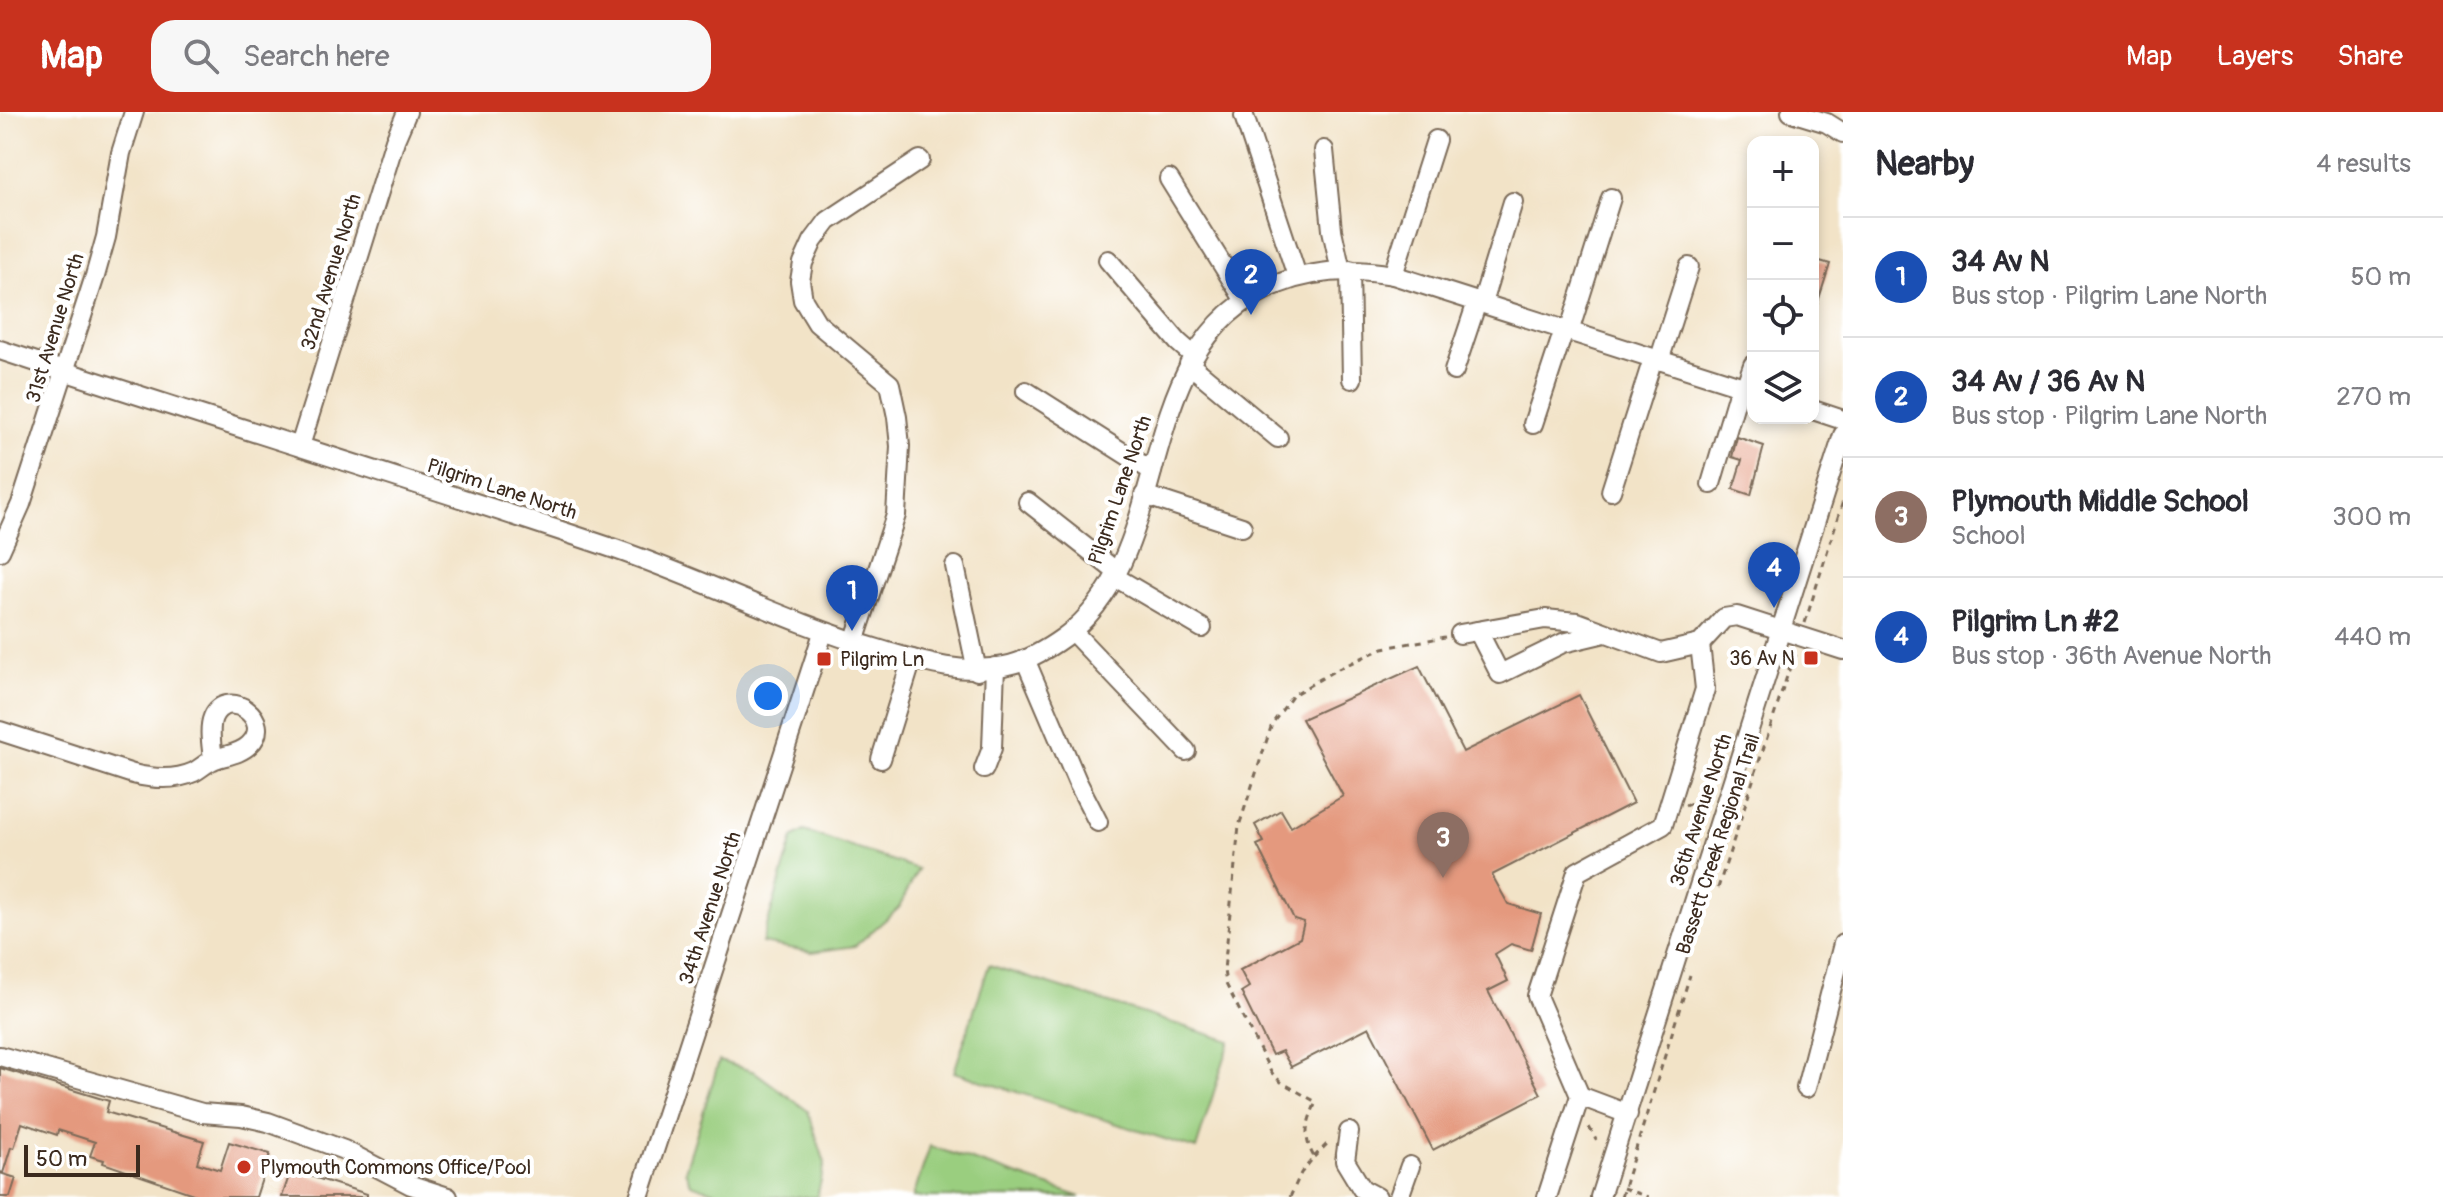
<!DOCTYPE html>
<meta charset="utf-8">
<style>
body{margin:0;font-family:Pangolin,sans-serif;background:#f7f7f7;color:#2b2b33}
.controls{position:absolute;right:24px;top:24px;display:grid;overflow:hidden;border-radius:16px;box-shadow:0 4px 12px #0003}
.controls button{width:72px;height:72px;display:grid;place-items:center;padding:0;border:0;border-bottom:2px solid #e1e1e2;background:#fff;color:#2b2b33;font:40px sans-serif}
.scale{position:absolute;left:24px;bottom:20px;width:116px;box-sizing:border-box;padding-left:8px;border:4px solid #3b2a1e;border-top:0;font-size:22px;line-height:28px;white-space:nowrap;color:#3b2a1e;-webkit-text-stroke:6px #fff;paint-order:stroke}
.you{position:absolute;left:768px;top:584px;width:28px;height:28px;margin:-20px;border:6px solid #fff;border-radius:50%;background:#1a73e8;box-shadow:0 0 0 12px #1a73e833}
.badge{display:grid;place-items:center;width:52px;height:52px;border-radius:50%;background:#c8321e;color:#fff;font-size:26px;font-weight:700}
.pin{position:absolute;translate:-50% -66px;filter:drop-shadow(0 2px 4px #0008)}
.pin::after{content:'';position:absolute;top:42px;width:28px;height:24px;background:inherit;clip-path:polygon(0 0,100% 0,50% 100%)}
.list{margin:0;padding:0;list-style:none}
h2{display:flex;justify-content:space-between;align-items:center;height:104px;margin:0;padding:0 32px;font-size:34px}
h2 small{font-size:26px;font-weight:400;color:#7c7c81}
.list li{display:grid;grid-template-columns:52px 1fr auto;gap:24px;align-items:center;box-sizing:border-box;height:120px;padding:0 32px;border-top:2px solid #e1e1e2}
.list b{display:block;font-size:30px;white-space:nowrap}
.list p{margin:0;font-size:26px;white-space:nowrap;color:#7c7c81}
.list em{font-size:26px;font-style:normal;color:#7c7c81}
.icon{flex:none;width:44px;height:44px;fill:none;stroke:currentColor;stroke-width:2;stroke-linecap:round;stroke-linejoin:round}
.map{position:relative;flex:none;width:1843px;height:1085px;overflow:hidden}
header{display:flex;align-items:center;gap:48px;box-sizing:border-box;height:112px;padding:0 40px;background:#c8321e;color:#fff}
header strong{font-size:38px}
nav{display:flex;gap:44px;margin-inline-start:auto;font-size:28px}
.search{width:560px;height:72px;background:#f7f7f7;display:flex;align-items:center;gap:20px;box-sizing:border-box;padding:0 28px;border-radius:24px;color:#7c7c81;font-size:30px}
main{display:flex}
aside{flex:1;background:#fff}
.map>svg:first-child{display:block}
</style>
<header>
<strong>Map</strong>
<div class="search"><svg class="icon" aria-label="search" viewBox="0 0 24 24"><circle cx="10" cy="10" r="6"/><path d="M15 15l6 6"/></svg>Search here</div>
<nav><a>Map</a><a>Layers</a><a>Share</a></nav>
</header>
<main>
<div class="map">
<svg width="1843" height="1085" viewBox="0 0 1843 1085">
<rect width="100%" height="100%" fill="#fff"/>
<filter id="ink" filterUnits="userSpaceOnUse"><feTurbulence type="fractalNoise" baseFrequency=".0125" numOctaves="2"/><feDisplacementMap in="SourceGraphic" scale="16" xChannelSelector="R" yChannelSelector="G"/><feConvolveMatrix kernelMatrix="1 2 1 2 8 2 1 2 1" color-interpolation-filters="sRGB"/></filter>
<filter id="wash" filterUnits="userSpaceOnUse"><feTurbulence type="fractalNoise" baseFrequency=".006" numOctaves="4" result="noise"/><feDisplacementMap in="SourceGraphic" scale="32" xChannelSelector="R" yChannelSelector="G"/><feGaussianBlur stdDeviation="1.8" result="paint"/><feColorMatrix in="noise" values="0 0 0 0 0 0 0 0 0 0 0 0 0 0 0 0 0 1.4 0 .05"/><feComposite in="paint" operator="in"/></filter>
<g filter="url(#wash)">
<rect width="100%" height="100%" fill="#f2e3c7"/>
<g fill="#9ace7f" stroke="#6a7c4e" stroke-width="2">
<path d="M804,719L918,757L899,796L855,834L812,840L762,831L793,726Z"/>
<path d="M989,853L1230,929L1196,1037L954,960Z"/>
<path d="M719,949L755,960L808,999L825,1051L817,1085H730L691,1072L685,1059Z"/>
<path d="M930,1034L1081,1085H913Z"/>
</g>
<g id="blocks">
<g fill="#e4997e">
<path d="M1813,147L1830,152L1816,196H1813Z"/>
<path d="M1737,325L1764,334L1751,383L1733,377L1742,348L1732,345Z"/>
<path d="M1419,554L1463,640L1579,583L1633,691L1492,763L1508,792L1541,802L1531,838L1511,832L1495,842L1508,869L1488,879L1541,982L1433,1038L1369,915L1291,955L1282,939L1272,943L1241,880L1249,875L1240,858L1300,826L1304,810L1294,807L1257,733L1264,730L1255,713L1281,698L1291,715L1343,684L1302,607Z"/>
<path d="M0,956L109,989L106,1000L204,1029L197,1051L220,1058L229,1030L270,1042L256,1085H202L103,1051L104,1048L90,1044L95,1030L58,1018L57,1023L22,1011L14,1036L11,1035L3,1061L0,1060Z"/>
<path d="M291,1058L367,1082V1085H282Z"/>
<path d="M0,1061L16,1066L10,1085H0Z"/>
</g>
</g>
</g>
<g filter="url(#ink)">
<use href="#blocks" fill-opacity="0" stroke="#7b6b59" stroke-width="2"/>
<g fill="none" stroke-linecap="round" stroke-linejoin="round">
<defs>
<g id="minor">
<path d="M1791,0L1827,11L1843,21"/>
<path d="M1244,4L1297,164"/>
<path d="M1324,38L1332,118L1341,159"/>
<path d="M1169,67L1245,189"/>
<path d="M1108,148L1178,230L1194,244"/>
<path d="M1350,158L1352,267"/>
<path d="M1393,163L1436,28"/>
<path d="M1482,191L1513,90"/>
<path d="M1569,220L1611,86"/>
<path d="M0,238C204,306 411,368 615,437C705,468 789,511 881,538C922,550 961,563 1004,554C1026,550 1046,538 1064,525C1181,440 1126,231 1278,172C1316,157 1353,156 1393,163L1753,278"/>
<path d="M1659,249L1689,155"/>
<path d="M1189,252L1278,326"/>
<path d="M1454,259L1477,190"/>
<path d="M1745,276L1753,253"/>
<path d="M1026,279L1152,359"/>
<path d="M1813,298L1843,308"/>
<path d="M1533,312L1564,218"/>
<path d="M300,334L395,28L407,0"/>
<path d="M1711,372L1740,274"/>
<path d="M1611,379L1653,247"/>
<path d="M1144,383L1242,415"/>
<path d="M1028,390L1117,460"/>
<path d="M0,439L21,392L95,164L106,125L121,41L134,0"/>
<path d="M955,454L977,559"/>
<path d="M1115,465L1202,516"/>
<path d="M1072,519L1186,639"/>
<path d="M1478,519L1500,562L1563,531L1605,521"/>
<path d="M1460,522L1545,507L1577,510L1661,541L1700,532L1724,506L1737,504L1843,538"/>
<path d="M854,530L896,403L900,334L897,305L890,272L817,211L803,188L800,169L803,151L813,129L828,109L920,48"/>
<path d="M1025,547L1077,669L1098,710"/>
<path d="M0,619L133,662C153,667 174,669 194,660C201,656 207,650 215,647C226,643 240,642 249,633C276,608 227,574 213,605C208,617 212,635 213,648"/>
<path d="M881,647L912,547"/>
<path d="M984,657L992,636L995,555"/>
<path d="M0,944L202,1001L241,1004L268,1010L344,1038L411,1073L448,1085"/>
<path d="M1806,976L1843,832"/>
<path d="M1580,984L1628,1002"/>
<path d="M1349,1020L1345,1049L1362,1077L1377,1085"/>
<path d="M639,1085L823,521"/>
<path d="M1399,1085L1410,1054"/>
<path d="M1547,1085L1580,984L1537,884L1577,760L1663,713L1705,577L1700,532"/>
<path d="M1600,1085L1843,323"/>
</g>
</defs>
<use href="#minor" stroke="#7b6b59" stroke-width="22"/>
<g stroke="#7b6b59" stroke-width="3" stroke-dasharray="6 6" stroke-linecap="butt">
<path d="M1805,511L1843,389"/>
<path d="M1685,694L1707,683"/>
<path d="M1718,776L1790,555L1797,541"/>
<path d="M1589,1015L1596,1028"/>
<path d="M1314,1045L1331,1028"/>
<path d="M1623,1076L1648,1085"/>
<path d="M1290,1085L1301,1061L1314,1045C1302,1024 1307,1011 1316,990L1281,970L1271,960L1226,872L1224,858L1239,714L1272,612L1293,583L1334,559L1383,536L1445,525"/>
<path d="M1621,1085L1690,863"/>
</g>
<use href="#minor" stroke="#fff" stroke-width="18"/>
</g>
</g>
<g fill="#c8321e" stroke="#fff" stroke-width="3">
<rect x="1803" y="538" width="16" height="16" rx="4"/>
<rect x="816" y="539" width="16" height="16" rx="4"/>
<circle cx="244" cy="1055" r="8"/>
</g>
<g text-anchor="middle" dominant-baseline="central" stroke-width="8" stroke-linejoin="round" paint-order="stroke">
<g font-size="20" fill="#3b2a1e" stroke="#fff">
<text transform="translate(331 160) rotate(-73)">32nd Avenue North</text>
<text transform="translate(55 216) rotate(-73)">31st Avenue North</text>
<text transform="translate(502 377) rotate(18)">Pilgrim Lane North</text>
<text transform="translate(1120 378) rotate(-71)">Pilgrim Lane North</text>
<text transform="translate(1701 698) rotate(-72)">36th Avenue North</text>
<text transform="translate(1718 732) rotate(-72)">Bassett Creek Regional Trail</text>
<text transform="translate(710 796) rotate(-72)">34th Avenue North</text>
</g>
<g font-size="20" fill="#3b2a1e" stroke="#fff" text-anchor="start">
<text x="1795" y="546" text-anchor="end">36 Av N</text>
<text x="840" y="547">Pilgrim Ln</text>
<text x="260" y="1055">Plymouth Commons Office/Pool</text>
</g>
</g>
</svg>
<div class="controls">
<button>+</button>
<button>−</button>
<button><svg class="icon" aria-label="locate" viewBox="0 0 24 24"><circle cx="12" cy="12" r="6"/><path d="M12 2v4M12 18v4M2 12h4M18 12h4"/></svg></button>
<button><svg class="icon" aria-label="layers" viewBox="0 0 24 24"><path d="M12 4l9 5-9 5-9-5zM3 14l9 5 9-5"/></svg></button>
</div>
<div class="scale">50 m</div>
<div class="you"></div>
<div class="pin badge" style="left:852px;top:519px;background:#1a4fb4">1</div>
<div class="pin badge" style="left:1251px;top:203px;background:#1a4fb4">2</div>
<div class="pin badge" style="left:1443px;top:766px;background:#8d6e63">3</div>
<div class="pin badge" style="left:1774px;top:496px;background:#1a4fb4">4</div>
</div>
<aside>
<h2>Nearby<small>4 results</small></h2>
<ul class="list">
<li><span class="badge" style="background:#1a4fb4">1</span><div><b>34 Av N</b><p>Bus stop · Pilgrim Lane North</p></div><em>50 m</em></li>
<li><span class="badge" style="background:#1a4fb4">2</span><div><b>34 Av / 36 Av N</b><p>Bus stop · Pilgrim Lane North</p></div><em>270 m</em></li>
<li><span class="badge" style="background:#8d6e63">3</span><div><b>Plymouth Middle School</b><p>School</p></div><em>300 m</em></li>
<li><span class="badge" style="background:#1a4fb4">4</span><div><b>Pilgrim Ln #2</b><p>Bus stop · 36th Avenue North</p></div><em>440 m</em></li>
</ul>
</aside>
</main>
